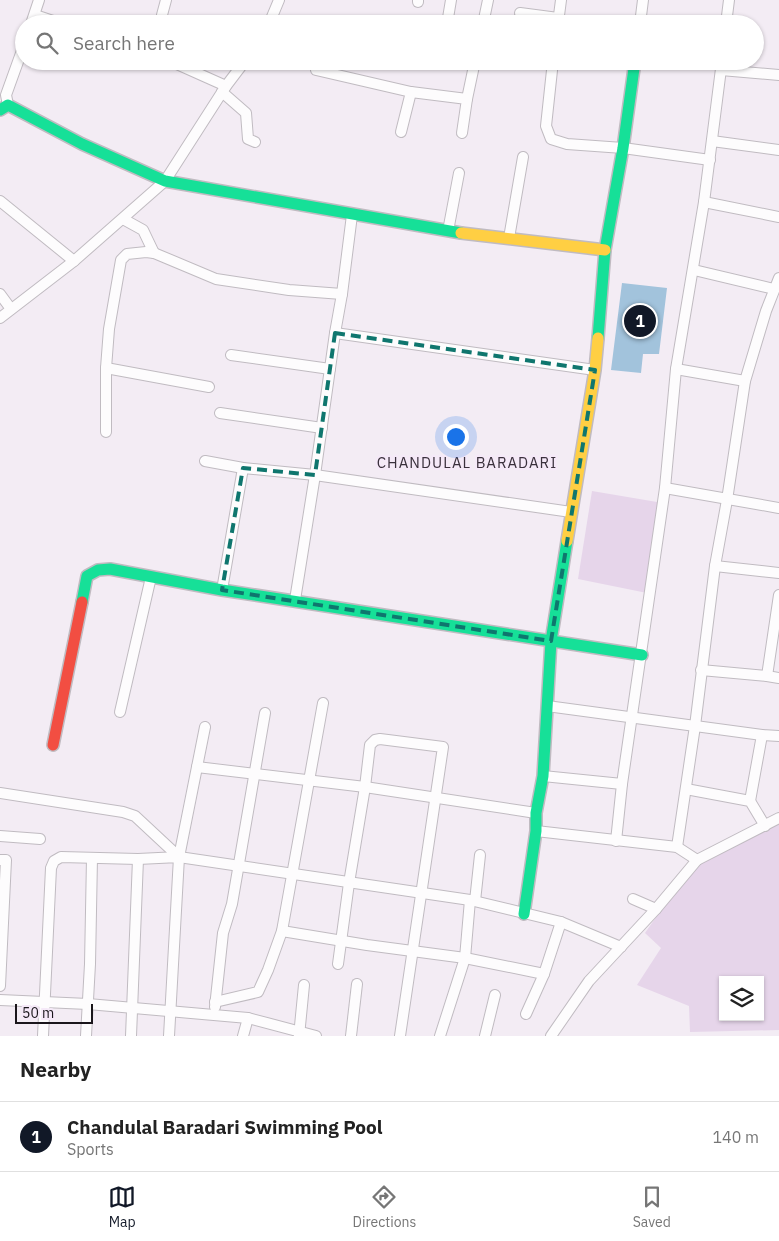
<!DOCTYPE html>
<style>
body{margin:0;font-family:"IBM Plex Sans",sans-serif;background:#f2f2f2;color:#222}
.controls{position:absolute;right:15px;bottom:15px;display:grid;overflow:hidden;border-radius:0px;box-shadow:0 1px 4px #0004}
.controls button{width:45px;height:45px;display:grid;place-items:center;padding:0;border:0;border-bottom:1px solid #e0e0e0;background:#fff;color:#222;font:25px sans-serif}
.scale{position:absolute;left:15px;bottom:12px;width:78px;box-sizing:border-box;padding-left:5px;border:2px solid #1a161b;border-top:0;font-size:14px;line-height:18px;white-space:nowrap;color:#1a161b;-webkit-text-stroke:4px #f5e9f8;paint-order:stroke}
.you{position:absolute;left:455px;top:436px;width:18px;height:18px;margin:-12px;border:4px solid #fff;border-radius:50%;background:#1a73e8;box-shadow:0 0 0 8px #1a73e833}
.badge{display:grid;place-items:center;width:32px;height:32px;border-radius:50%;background:#111827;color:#fff;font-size:16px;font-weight:700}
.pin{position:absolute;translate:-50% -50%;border:2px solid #fff;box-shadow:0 1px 5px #0006}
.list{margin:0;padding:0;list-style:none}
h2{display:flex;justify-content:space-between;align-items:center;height:65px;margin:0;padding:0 20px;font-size:21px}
h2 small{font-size:16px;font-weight:400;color:#767676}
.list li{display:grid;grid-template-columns:32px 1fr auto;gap:15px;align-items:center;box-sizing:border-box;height:70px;padding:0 20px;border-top:1px solid #e0e0e0}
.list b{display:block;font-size:19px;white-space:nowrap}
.list p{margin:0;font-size:16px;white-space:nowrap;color:#767676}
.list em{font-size:16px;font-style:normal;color:#767676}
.icon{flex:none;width:28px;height:28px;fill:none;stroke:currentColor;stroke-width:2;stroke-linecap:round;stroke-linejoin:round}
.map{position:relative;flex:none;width:779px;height:1036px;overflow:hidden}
.search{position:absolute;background:#fff;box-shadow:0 1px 4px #0004;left:15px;right:15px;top:15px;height:55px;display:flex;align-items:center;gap:12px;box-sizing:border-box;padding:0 18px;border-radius:28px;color:#767676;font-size:19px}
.sheet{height:135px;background:#fff}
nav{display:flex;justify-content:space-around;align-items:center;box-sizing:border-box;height:70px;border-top:1px solid #e0e0e0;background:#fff;font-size:14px;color:#767676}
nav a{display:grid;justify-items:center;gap:2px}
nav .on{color:#111827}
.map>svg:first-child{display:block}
</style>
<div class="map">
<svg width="779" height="1036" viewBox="0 0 779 1036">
<rect width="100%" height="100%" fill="#f3ecf4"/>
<g fill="#e6d5ea" fill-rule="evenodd">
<path d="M592,491L663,503L647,593L578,579Z"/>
<path d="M776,824H779V1030L690,1032L689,1006L637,985L661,948L645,933L682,880L700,862ZM723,980H760V1017H723Z"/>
</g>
<path fill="#a2c3dc" d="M622,283L667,288L659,354H643L641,373L611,370Z"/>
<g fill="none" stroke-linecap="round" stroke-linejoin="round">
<defs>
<g id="street">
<path d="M418,2V0"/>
<path d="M520,13L558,18"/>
<path d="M35,15L62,24"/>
<path d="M162,15L166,0"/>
<path d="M558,23L561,0"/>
<path d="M31,24L39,0"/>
<path d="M269,24L279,0"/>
<path d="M447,24L451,0"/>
<path d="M483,24L488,0"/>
<path d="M640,24L643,0"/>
<path d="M726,24L729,0"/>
<path d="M170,61L226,86"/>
<path d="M553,61L546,126L551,139L567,144L623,148L710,160"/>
<path d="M316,70L411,92L467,99L462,133"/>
<path d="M721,70L779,75"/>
<path d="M222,92L246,113L248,139L255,142"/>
<path d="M467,99L475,61"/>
<path d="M8,105L6,95L24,45"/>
<path d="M401,132L411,92"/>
<path d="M712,141L779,150"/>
<path d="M0,201L74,261"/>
<path d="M704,202L779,217"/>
<path d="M123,219L143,230L154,253"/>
<path d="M448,231L459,173"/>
<path d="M509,238L523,157"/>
<path d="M694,270L774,289"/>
<path d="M0,294L11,309"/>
<path d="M0,318L74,261L165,181L226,86L245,61"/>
<path d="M335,333L595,370"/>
<path d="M231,355L330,369"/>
<path d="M106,368L209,387"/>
<path d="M676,369L745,381"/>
<path d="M220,413L322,428"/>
<path d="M106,432V368L109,329L121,260L127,254L146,252L154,253L216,279L289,290L342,294"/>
<path d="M205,461L243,468L315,475L571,512"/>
<path d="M665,488L779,508"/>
<path d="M715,566L779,573"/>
<path d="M222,590L243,468"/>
<path d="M295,600L315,475L335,333L342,294L352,215"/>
<path d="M701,670L767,676L779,678"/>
<path d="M767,676L779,595"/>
<path d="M547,706L762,735L779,736"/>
<path d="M120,712L151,577"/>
<path d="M197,767L365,787L536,813"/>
<path d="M543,776L622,784L665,488L676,369L704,202L722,61"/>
<path d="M686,789L750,801L765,826"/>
<path d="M0,793L123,812L135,816L179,857L470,900L561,922L621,947"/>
<path d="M750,801L762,735"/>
<path d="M536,831L677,847L697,860"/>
<path d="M0,836L40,839"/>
<path d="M616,841L622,784"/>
<path d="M677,847L695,726L715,566L727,500L745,381L766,311L779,278"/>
<path d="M179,857L205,727"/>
<path d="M0,860H6L0,986"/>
<path d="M633,899L656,909"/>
<path d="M475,901L480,855"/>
<path d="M282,931L367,945L465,958L544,974"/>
<path d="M338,964L349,883L365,787L370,745L375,740L380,739L443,747L400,1036"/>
<path d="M0,1000L88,1004L248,1018L316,1036"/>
<path d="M215,1002L258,992L268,970L282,931L323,703"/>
<path d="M215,1007L223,933L232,904L265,713"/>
<path d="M526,1014L544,974L561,922"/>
<path d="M43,1036L51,868L54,861L61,857L138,859L179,857L169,1036"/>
<path d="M86,1036L90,964L92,858"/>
<path d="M131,1036L138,859"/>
<path d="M243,1036L248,1018"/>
<path d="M299,1036L304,985"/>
<path d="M351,1036L357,984"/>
<path d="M440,1036L465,958L470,900"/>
<path d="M485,1036L495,995"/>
<path d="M551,1036L589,981L656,909L697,860L779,818"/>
</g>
<g id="fast">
<path d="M0,110L8,105L82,144L165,181L461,233"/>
<path d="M598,338L605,250L623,148L635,61"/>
<path d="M82,602L87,576L98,570L110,569L222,590L642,655"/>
<path d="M524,914L536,831V813L543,776L551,641L567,541"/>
</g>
<g id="slow">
<path d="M461,233L605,250"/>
<path d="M567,541L595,370L598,338"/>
</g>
<path id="jam" d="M53,745L82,602"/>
</defs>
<use href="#street" stroke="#c0bbc1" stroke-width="12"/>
<use href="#fast" stroke="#c0bbc1" stroke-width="14"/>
<use href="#slow" stroke="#c0bbc1" stroke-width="14"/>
<use href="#jam" stroke="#c0bbc1" stroke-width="14"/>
<use href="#street" stroke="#fdfcfd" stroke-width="10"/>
<use href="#fast" stroke="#16e098" stroke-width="11"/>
<use href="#slow" stroke="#ffcf43" stroke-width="11"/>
<use href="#jam" stroke="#f24e42" stroke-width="11"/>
</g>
<path fill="none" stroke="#0f766e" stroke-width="4" stroke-dasharray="10 6" stroke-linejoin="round" d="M335,333L595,370L551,641L222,590L243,468L315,475Z"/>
<g text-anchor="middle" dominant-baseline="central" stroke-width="4.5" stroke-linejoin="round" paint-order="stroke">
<g font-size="15" letter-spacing="1" fill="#3a303c" stroke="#f5e9f8">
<text x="467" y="462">CHANDULAL BARADARI</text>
</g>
</g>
</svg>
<div class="controls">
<button><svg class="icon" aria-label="layers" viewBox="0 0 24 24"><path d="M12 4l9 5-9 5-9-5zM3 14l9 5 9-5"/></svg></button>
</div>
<div class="scale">50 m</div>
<div class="you"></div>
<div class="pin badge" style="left:640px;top:321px">1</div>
<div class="search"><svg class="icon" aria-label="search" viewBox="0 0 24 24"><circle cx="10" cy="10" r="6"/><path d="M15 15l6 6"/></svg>Search here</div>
</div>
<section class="sheet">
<h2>Nearby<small></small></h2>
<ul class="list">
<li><span class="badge">1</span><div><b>Chandulal Baradari Swimming Pool</b><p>Sports</p></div><em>140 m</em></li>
</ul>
</section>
<nav>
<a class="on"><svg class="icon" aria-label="map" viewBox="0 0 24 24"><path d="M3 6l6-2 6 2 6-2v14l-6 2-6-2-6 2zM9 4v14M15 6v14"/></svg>Map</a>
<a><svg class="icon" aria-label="directions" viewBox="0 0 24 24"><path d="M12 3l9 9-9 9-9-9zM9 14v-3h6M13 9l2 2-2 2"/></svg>Directions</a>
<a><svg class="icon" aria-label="saved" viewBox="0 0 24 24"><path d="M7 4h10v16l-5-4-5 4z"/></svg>Saved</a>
</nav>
